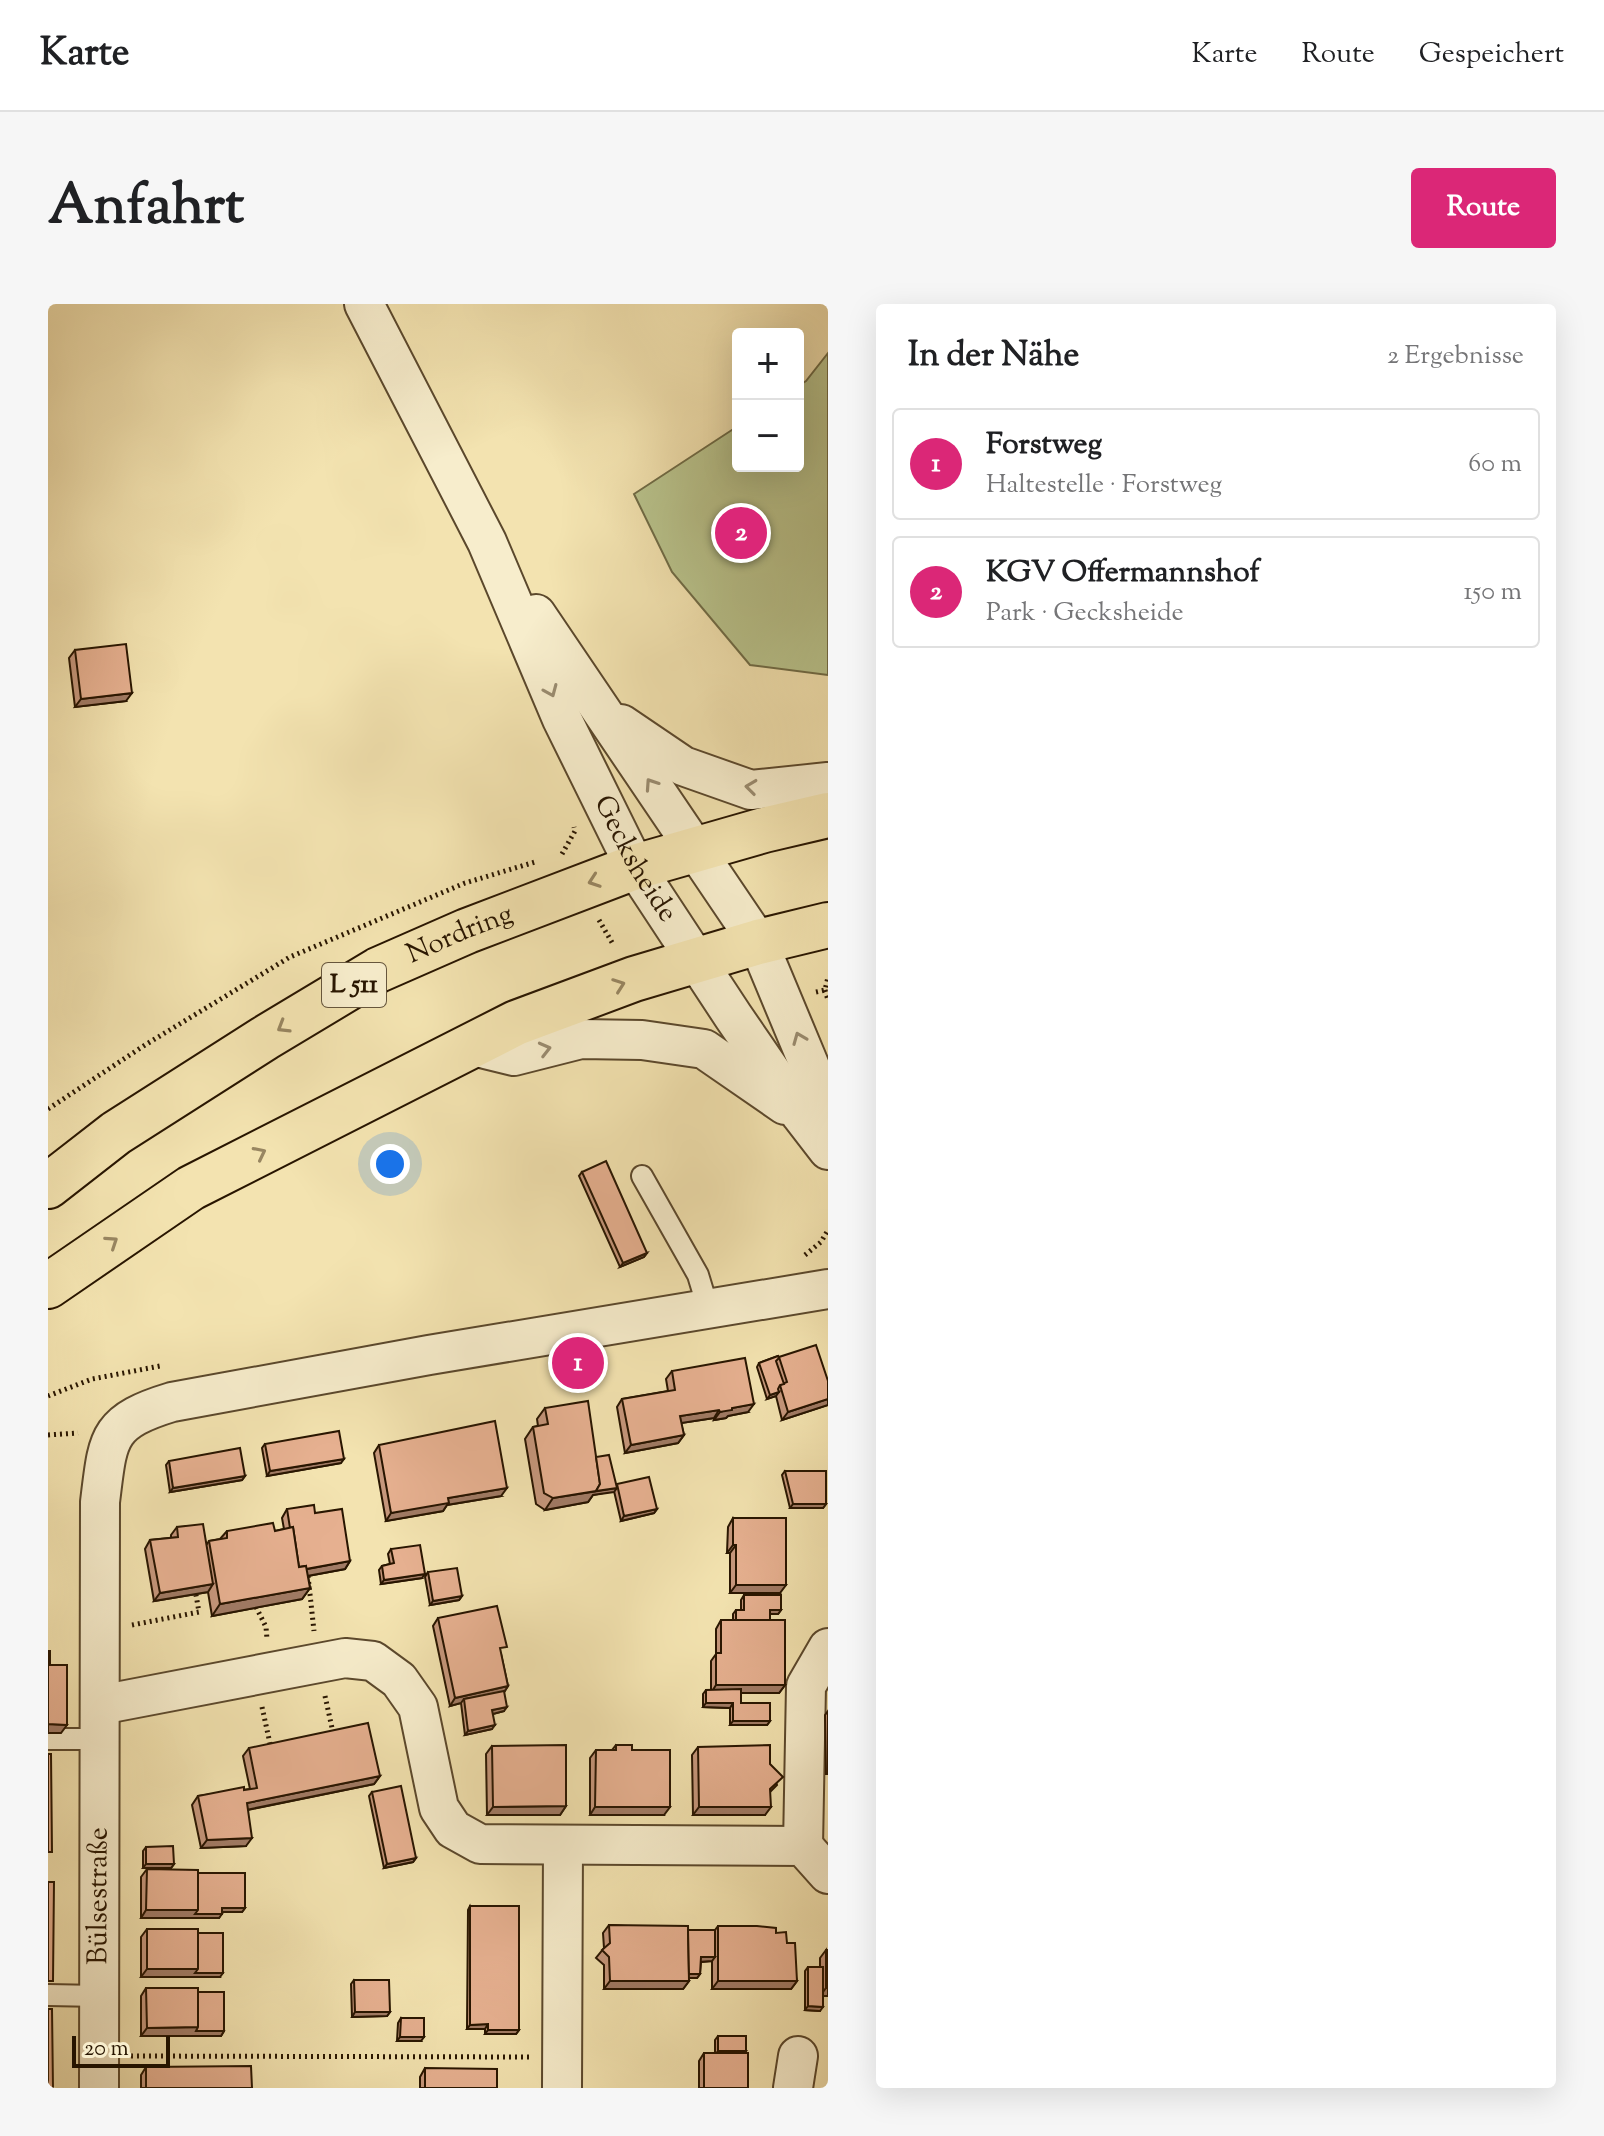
<!DOCTYPE html>
<html lang="de">
<meta charset="utf-8">
<style>
body{margin:0;font-family:"Sorts Mill Goudy",serif;background:#f6f6f6;color:#202124}
.controls{position:absolute;right:24px;top:24px;display:grid;overflow:hidden;border-radius:8px;box-shadow:0 8px 32px #0002}
.controls button{width:72px;height:72px;display:grid;place-items:center;padding:0;border:0;border-bottom:2px solid #e0e0e0;background:#fff;color:#202124;font:40px sans-serif}
.scale{position:absolute;left:24px;bottom:20px;width:98px;box-sizing:border-box;padding-left:8px;border:4px solid #281500;border-top:0;font-size:22px;line-height:28px;white-space:nowrap;color:#281500;-webkit-text-stroke:6px #f7edcc;paint-order:stroke}
.you{position:absolute;left:342px;top:860px;width:28px;height:28px;margin:-20px;border:6px solid #fff;border-radius:50%;background:#1a73e8;box-shadow:0 0 0 12px #1a73e833}
.badge{display:grid;place-items:center;width:52px;height:52px;border-radius:50%;background:#db2777;color:#fff;font-size:26px;font-weight:700}
.pin{position:absolute;translate:-50% -50%;border:4px solid #fff;box-shadow:0 2px 8px #0006}
.list{margin:0;padding:0;list-style:none}
h2{display:flex;justify-content:space-between;align-items:center;height:104px;margin:0;padding:0 32px;font-size:34px}
h2 small{font-size:26px;font-weight:400;color:#757577}
.list li{display:grid;grid-template-columns:52px 1fr auto;gap:24px;align-items:center;box-sizing:border-box;height:112px;margin:0 16px 16px;padding:0 16px;border:2px solid #e0e0e0;border-radius:8px}
.list b{display:block;font-size:30px;white-space:nowrap}
.list p{margin:0;font-size:26px;white-space:nowrap;color:#757577}
.list em{font-size:26px;font-style:normal;color:#757577}
.map{position:relative;flex:none;width:780px;height:1784px;overflow:hidden;border-radius:8px}
header{display:flex;align-items:center;gap:48px;box-sizing:border-box;height:112px;padding:0 40px;background:#fff;border-bottom:2px solid #e0e0e0}
header strong{font-size:38px}
nav{display:flex;gap:44px;margin-inline-start:auto;font-size:28px}
.intro{display:flex;align-items:center;justify-content:space-between;box-sizing:border-box;height:192px;padding:0 48px}
h1{margin:0;font-size:56px}
.button{padding:20px 36px;border-radius:8px;background:#db2777;color:#fff;font-size:28px;font-weight:700}
main{display:flex;gap:48px;padding:0 48px}
aside{flex:1;background:#fff;border-radius:8px;box-shadow:0 8px 32px #0002}
.map>svg:first-child{display:block}
</style>
<header>
<strong>Karte</strong>
<nav><a>Karte</a><a>Route</a><a>Gespeichert</a></nav>
</header>
<div class="intro"><h1>Anfahrt</h1><a class="button">Route</a></div>
<main>
<div class="map">
<svg width="780" height="1784" viewBox="0 0 780 1784">
<rect width="100%" height="100%" fill="#f3e3b0"/>
<filter id="stains"><feTurbulence type="fractalNoise" baseFrequency=".0025" numOctaves="4"/><feColorMatrix values="0 0 0 0 .2 0 0 0 0 .09 0 0 0 0 .02 0 0 0 .5 -.17"/></filter>
<radialGradient id="worn" r=".72"><stop offset=".6" stop-color="#630" stop-opacity="0"/><stop offset="1" stop-color="#630" stop-opacity=".3"/></radialGradient>
<path fill="#b9c48d" stroke="#706c46" stroke-width="2" d="M780,49V371L702,361L624,268L586,190L690,122V162H750V82L758,77Z"/>
<g fill="none" stroke-linecap="round" stroke-linejoin="round">
<defs>
<g id="lane">
<path d="M594,872L650,971L660,1004"/>
<path d="M0,1435H52"/>
<path d="M0,1691L51,1692"/>
</g>
<g id="street">
<path id="s1" d="M316,0L439,238L514,415L587,563L685,712L753,811L780,846"/>
<path d="M488,310L710,638L780,806"/>
<path d="M573,420L635,462L703,486L780,478"/>
<path d="M421,741L466,752L533,735L594,736L656,745L737,801"/>
<path d="M52,1401L297,1354L325,1357L351,1376L370,1403L391,1504L405,1525L432,1540L755,1542L780,1570"/>
<path d="M755,1542L758,1382L780,1344"/>
<path id="s2" d="M51,1784L52,1198C60,1134 58,1118 124,1098L381,1051L780,985"/>
<path d="M514,1784L515,1541"/>
<path d="M745,1784L750,1752"/>
</g>
<g id="primary">
<path id="s3" d="M0,882L68,829L217,734L330,666L419,627L587,563L716,526L780,511"/>
<path d="M0,982L143,884L468,719L586,675L710,638L780,621"/>
</g>
</defs>
<use href="#lane" stroke="#5b482c" stroke-width="24"/>
<use href="#street" stroke="#5b482c" stroke-width="42"/>
<use href="#primary" stroke="#281500" stroke-width="48"/>
<g stroke="#281500" stroke-width="5" stroke-dasharray="2 4" stroke-linecap="butt">
<path d="M514,550L527,527L526,523"/>
<path d="M551,616L566,642"/>
<path d="M777,686L780,696"/>
<path d="M768,688L777,686L780,673"/>
<path d="M0,805L97,741L242,653L417,579L487,558"/>
<path d="M757,951L773,938L780,926"/>
<path d="M0,1092L44,1075L112,1062"/>
<path d="M0,1131L30,1129"/>
<path d="M260,1272L266,1327"/>
<path d="M208,1303L218,1323L219,1335"/>
<path d="M84,1321L151,1308L148,1291"/>
<path d="M277,1392L286,1433"/>
<path d="M214,1403L223,1444"/>
<path d="M83,1752L481,1753"/>
</g>
<use href="#lane" stroke="#f7edcc" stroke-width="20"/>
<use href="#street" stroke="#f7edcc" stroke-width="38"/>
<use href="#primary" stroke="#f3e3b0" stroke-width="44"/>
</g>
<g fill="#c6977c" stroke="#281500" stroke-width="2">
<path d="M27,346L78,397L27,403L21,354Z"/>
<path d="M534,868L599,949L596,953L572,963L531,872Z"/>
<path d="M730,1052L780,1101L734,1116L728,1092L719,1095L709,1063L711,1059Z"/>
<path d="M624,1067L700,1108L680,1112L678,1114L666,1116V1114L633,1119L636,1131L630,1139L577,1149L569,1103L574,1095L620,1087L618,1075Z"/>
<path d="M497,1104L548,1153L568,1181L609,1205L606,1209L573,1217L566,1187L545,1191L540,1198L497,1206L488,1200L477,1135L485,1123L490,1122L489,1115Z"/>
<path d="M217,1140L293,1159L219,1172L214,1144Z"/>
<path d="M331,1141L453,1192L399,1201L395,1207L338,1217L326,1149Z"/>
<path d="M121,1157L197,1172L194,1176L122,1188L118,1161Z"/>
<path d="M737,1167L778,1200L775,1204H742L734,1171Z"/>
<path d="M239,1205L267,1209L302,1257L297,1265L260,1272L262,1284L254,1295L164,1312L160,1288L106,1297L97,1245L102,1236L123,1234V1231L129,1223L159,1240L161,1237L172,1235L179,1227H227L236,1225L234,1214Z"/>
<path d="M685,1214L732,1289H682V1249H679L680,1223Z"/>
<path d="M343,1245L374,1274L333,1280L331,1266L334,1262L342,1260L340,1250Z"/>
<path d="M380,1268L414,1292L411,1296L382,1301L377,1273Z"/>
<path d="M696,1291L733,1306L730,1310H722V1316L737,1381L731,1389H693V1399L722,1417L719,1421H682V1404L655,1403V1390L658,1386H663V1357L668,1350V1325L673,1316H685V1310L688,1306H693V1296Z"/>
<path d="M390,1314L453,1350L460,1382L456,1388V1407L445,1410L444,1425L417,1431L413,1399L402,1402L385,1322Z"/>
<path d="M780,1407V1470H778L777,1411Z"/>
<path d="M568,1441L584,1446L616,1511H542V1454L548,1446H564Z"/>
<path d="M444,1442L518,1502L512,1511H439L438,1450Z"/>
<path d="M650,1443L722,1460L729,1481L722,1488L717,1511H645L644,1451Z"/>
<path d="M201,1444L332,1472L326,1480L200,1506L198,1542L153,1544L144,1501L150,1492L202,1485L195,1452Z"/>
<path d="M324,1488L368,1554L365,1558L336,1564L321,1492Z"/>
<path d="M98,1543L126,1560L123,1564H95V1547Z"/>
<path d="M99,1565L150,1569L197,1604L194,1608H174L171,1614H93V1573Z"/>
<path d="M422,1602L471,1726L468,1730H437V1725H419L420,1606Z"/>
<path d="M561,1621L640,1626H667L670,1622L728,1629L739,1639L749,1677L743,1685H664V1657L653,1658L652,1670L649,1674H641V1677L635,1685H556V1661L548,1654L556,1644L555,1629Z"/>
<path d="M99,1625L150,1629L172,1673H93V1633Z"/>
<path d="M778,1646L780,1692H775L772,1707L757,1706V1667L760,1663H772V1654Z"/>
<path d="M306,1676L342,1708L339,1712L304,1713L303,1680Z"/>
<path d="M98,1684L150,1688L176,1727L173,1732H93V1692Z"/>
<path d="M353,1714L373,1737H349L350,1719Z"/>
<path d="M670,1732L698,1747L697,1749L700,1784H651V1757L656,1749H667V1736Z"/>
<path d="M98,1763L204,1784H93V1771Z"/>
<path d="M377,1764L449,1784H372V1773Z"/>
</g>
<g fill="#a17b65" stroke="#281500" stroke-width="2">
<path d="M84,389L78,397L27,403L33,395Z"/>
<path d="M599,949L596,953L572,963L575,959Z"/>
<path d="M731,1088L728,1092L719,1095L722,1091Z"/>
<path d="M780,1095V1101L734,1116L740,1108Z"/>
<path d="M706,1100L700,1108L680,1112L678,1114L666,1116L672,1108L684,1104Z"/>
<path d="M671,1106L666,1114L627,1120L632,1112Z"/>
<path d="M636,1131L630,1139L577,1149L583,1141Z"/>
<path d="M296,1155L293,1159L219,1172L222,1167Z"/>
<path d="M197,1172L194,1176L122,1188L125,1184Z"/>
<path d="M459,1184L453,1192L399,1201L395,1207L338,1217L343,1209L400,1194Z"/>
<path d="M569,1184L566,1188L545,1191L540,1198L497,1206L505,1194Z"/>
<path d="M745,1200H778L775,1204H742Z"/>
<path d="M609,1205L606,1209L573,1217L576,1212Z"/>
<path d="M685,1241H688L682,1249H679Z"/>
<path d="M302,1257L297,1265L243,1275L249,1267Z"/>
<path d="M377,1270L374,1274L333,1280L336,1276Z"/>
<path d="M165,1280L160,1288L106,1297L112,1289Z"/>
<path d="M688,1281H738L732,1289H682Z"/>
<path d="M262,1284L254,1295L164,1312L172,1300Z"/>
<path d="M414,1292L411,1296L382,1301L385,1297Z"/>
<path d="M722,1306H733L730,1310H719Z"/>
<path d="M668,1381H737L731,1389H663Z"/>
<path d="M460,1382L455,1390L416,1395L413,1399L402,1402L407,1394Z"/>
<path d="M658,1399H685L682,1404L655,1403Z"/>
<path d="M459,1403L456,1407L441,1411L444,1406Z"/>
<path d="M685,1417H722L719,1421H682Z"/>
<path d="M0,1420L19,1421L13,1429H0Z"/>
<path d="M447,1421L444,1425L417,1431L420,1427Z"/>
<path d="M332,1472L326,1480L193,1507L199,1499Z"/>
<path d="M518,1502L512,1511H439L445,1503Z"/>
<path d="M547,1503H622L616,1511H542Z"/>
<path d="M651,1503H723L717,1511H645Z"/>
<path d="M204,1534L198,1542L153,1544L159,1536Z"/>
<path d="M368,1554L365,1558L336,1564L339,1560Z"/>
<path d="M98,1560H126L123,1564H95Z"/>
<path d="M174,1604H197L194,1608H171Z"/>
<path d="M98,1606H150L174,1610L171,1614H93Z"/>
<path d="M653,1653H667L664,1657L650,1658Z"/>
<path d="M99,1665H150L175,1669L172,1673H93Z"/>
<path d="M638,1670H652L649,1674H635Z"/>
<path d="M562,1677H641L635,1685H556Z"/>
<path d="M670,1677H749L743,1685H664Z"/>
<path d="M778,1684H780V1692H772Z"/>
<path d="M760,1702L775,1703L772,1707L757,1706Z"/>
<path d="M307,1708H342L339,1712L304,1713Z"/>
<path d="M440,1720L437,1725H419L422,1721Z"/>
<path d="M150,1723L176,1727L173,1732H93L99,1724Z"/>
<path d="M440,1726H471L468,1730H437Z"/>
<path d="M352,1733H376L373,1737H349Z"/>
<path d="M670,1747H698L695,1751H667Z"/>
</g>
<g fill="#e6b090" stroke="#281500" stroke-width="2">
<path d="M78,340L84,389L33,395L27,346Z"/>
<path d="M558,857L599,949L575,959L534,868Z"/>
<path d="M768,1041L780,1077V1095L740,1108L732,1081L739,1078L731,1053Z"/>
<path d="M730,1052L731,1054L728,1057L736,1080L732,1081L730,1085L731,1088L722,1091L711,1059Z"/>
<path d="M697,1054L706,1100L684,1104V1106L672,1108L671,1106L632,1112L636,1131L583,1141L574,1095L627,1086L624,1067Z"/>
<path d="M540,1097L552,1180L548,1187L505,1194L496,1189L485,1123L500,1120L497,1104Z"/>
<path d="M447,1117L459,1184L400,1194L401,1199L343,1209L331,1141Z"/>
<path d="M291,1127L296,1155L222,1167L217,1140Z"/>
<path d="M192,1144L197,1172L125,1184L121,1157Z"/>
<path d="M561,1151L569,1184L548,1187L552,1180L548,1153Z"/>
<path d="M737,1167H778V1200H745Z"/>
<path d="M601,1173L609,1205L576,1212L569,1180Z"/>
<path d="M266,1201L267,1209L294,1205L302,1257L258,1265V1262L251,1263L245,1223L242,1224L239,1205Z"/>
<path d="M685,1214H738V1281H688V1241H685Z"/>
<path d="M225,1219L227,1227L245,1223L251,1263L258,1262L262,1284L172,1300L161,1237L179,1234V1227Z"/>
<path d="M155,1220L165,1280L112,1289L102,1236L130,1233L129,1223Z"/>
<path d="M372,1241L377,1270L336,1276L334,1262L346,1259L343,1245Z"/>
<path d="M409,1264L414,1292L385,1297L380,1268Z"/>
<path d="M696,1291H733V1306H722V1316H688V1306H696Z"/>
<path d="M449,1302L459,1343L452,1344L460,1382L407,1394L390,1314Z"/>
<path d="M673,1316H737V1381H668V1349H673Z"/>
<path d="M0,1347H2V1361H19V1421L0,1420Z"/>
<path d="M693,1385V1399H722V1417H685V1399H658V1386Z"/>
<path d="M456,1387L459,1403L444,1406L447,1421L420,1427L416,1395Z"/>
<path d="M320,1419L332,1472L199,1499L204,1534L159,1536L150,1492L196,1483V1486L209,1484L201,1444Z"/>
<path d="M518,1441V1502L445,1503L444,1442Z"/>
<path d="M568,1441H584V1446H622V1503H547L548,1446H568Z"/>
<path d="M722,1441V1460L735,1473L722,1485L723,1503H651L650,1443Z"/>
<path d="M0,1450H3L4,1548H0Z"/>
<path d="M353,1482L368,1554L339,1560L324,1488Z"/>
<path d="M125,1542L126,1560H98V1543Z"/>
<path d="M99,1565L150,1566V1606H98Z"/>
<path d="M150,1569H197V1604H174V1610H147L150,1606Z"/>
<path d="M0,1578H6L5,1677H0Z"/>
<path d="M422,1602H471V1726H440V1720L422,1721Z"/>
<path d="M561,1621L640,1622L641,1677H562L561,1653L554,1646L562,1639Z"/>
<path d="M670,1622H709L728,1624V1629L738,1628L739,1639H747L749,1677H670Z"/>
<rect x="99" y="1625" width="51" height="40"/>
<path d="M640,1626H667V1653H653L652,1670H641Z"/>
<path d="M150,1629H175V1669H147L150,1665Z"/>
<rect x="778" y="1646" width="2" height="38"/>
<path d="M760,1663H775V1703L760,1702Z"/>
<path d="M306,1676H341L342,1708H307Z"/>
<path d="M98,1684H150V1723L99,1724Z"/>
<path d="M150,1688H176V1727H148L150,1723Z"/>
<path d="M0,1705H4L5,1784H0Z"/>
<path d="M353,1714H376V1733H352Z"/>
<rect x="670" y="1732" width="28" height="15"/>
<rect x="656" y="1749" width="44" height="35"/>
<path d="M203,1762L204,1784H98V1763Z"/>
<path d="M377,1764L449,1765V1784H377Z"/>
</g>
<defs><path id="oneway-chevron" d="M-2-3.5L2.5 0L-2 3.5" fill="none" stroke-width="1.6" stroke-linecap="round" stroke-linejoin="round" transform="scale(2)"/></defs>
<g stroke="#9a8c70">
<use href="#oneway-chevron" transform="translate(503 387) rotate(67)"/>
<use href="#oneway-chevron" transform="translate(603 480) rotate(-124)"/>
<use href="#oneway-chevron" transform="translate(703 483) rotate(-173)"/>
<use href="#oneway-chevron" transform="translate(751 734) rotate(-112)"/>
<use href="#oneway-chevron" transform="translate(497 745) rotate(-14)"/>
</g>
<g stroke="#988661">
<use href="#oneway-chevron" transform="translate(546 577) rotate(161)"/>
<use href="#oneway-chevron" transform="translate(571 681) rotate(-20)"/>
<use href="#oneway-chevron" transform="translate(235 723) rotate(149)"/>
<use href="#oneway-chevron" transform="translate(212 849) rotate(-27)"/>
<use href="#oneway-chevron" transform="translate(64 938) rotate(-34)"/>
</g>
<g text-anchor="middle" dominant-baseline="central" stroke-width="6" stroke-linejoin="round" paint-order="stroke">
<rect fill="#f7edcc" stroke="#66563d" stroke-width="2" x="274" y="659" width="64" height="44" rx="6"/>
<g font-size="26" font-weight="bold" fill="#281500">
<text x="306" y="681">L 511</text>
</g>
<g font-size="28" fill="#281500" stroke="#f7edcc">
<text stroke="none"><textPath href="#s1" startOffset="618">Gecksheide</textPath></text>
<text stroke="none"><textPath href="#s3" startOffset="484">Nordring</textPath></text>
<text stroke="none"><textPath href="#s2" startOffset="192">Bülsestraße</textPath></text>
</g>
</g>
<rect width="100%" height="100%" filter="url(#stains)"/>
<rect width="100%" height="100%" fill="url(#worn)"/>
</svg>
<div class="controls">
<button>+</button>
<button>−</button>
</div>
<div class="scale">20 m</div>
<div class="you"></div>
<div class="pin badge" style="left:530px;top:1059px">1</div>
<div class="pin badge" style="left:693px;top:229px">2</div>
</div>
<aside>
<h2>In der Nähe<small>2 Ergebnisse</small></h2>
<ul class="list">
<li><span class="badge">1</span><div><b>Forstweg</b><p>Haltestelle · Forstweg</p></div><em>60 m</em></li>
<li><span class="badge">2</span><div><b>KGV Offermannshof</b><p>Park · Gecksheide</p></div><em>150 m</em></li>
</ul>
</aside>
</main>
